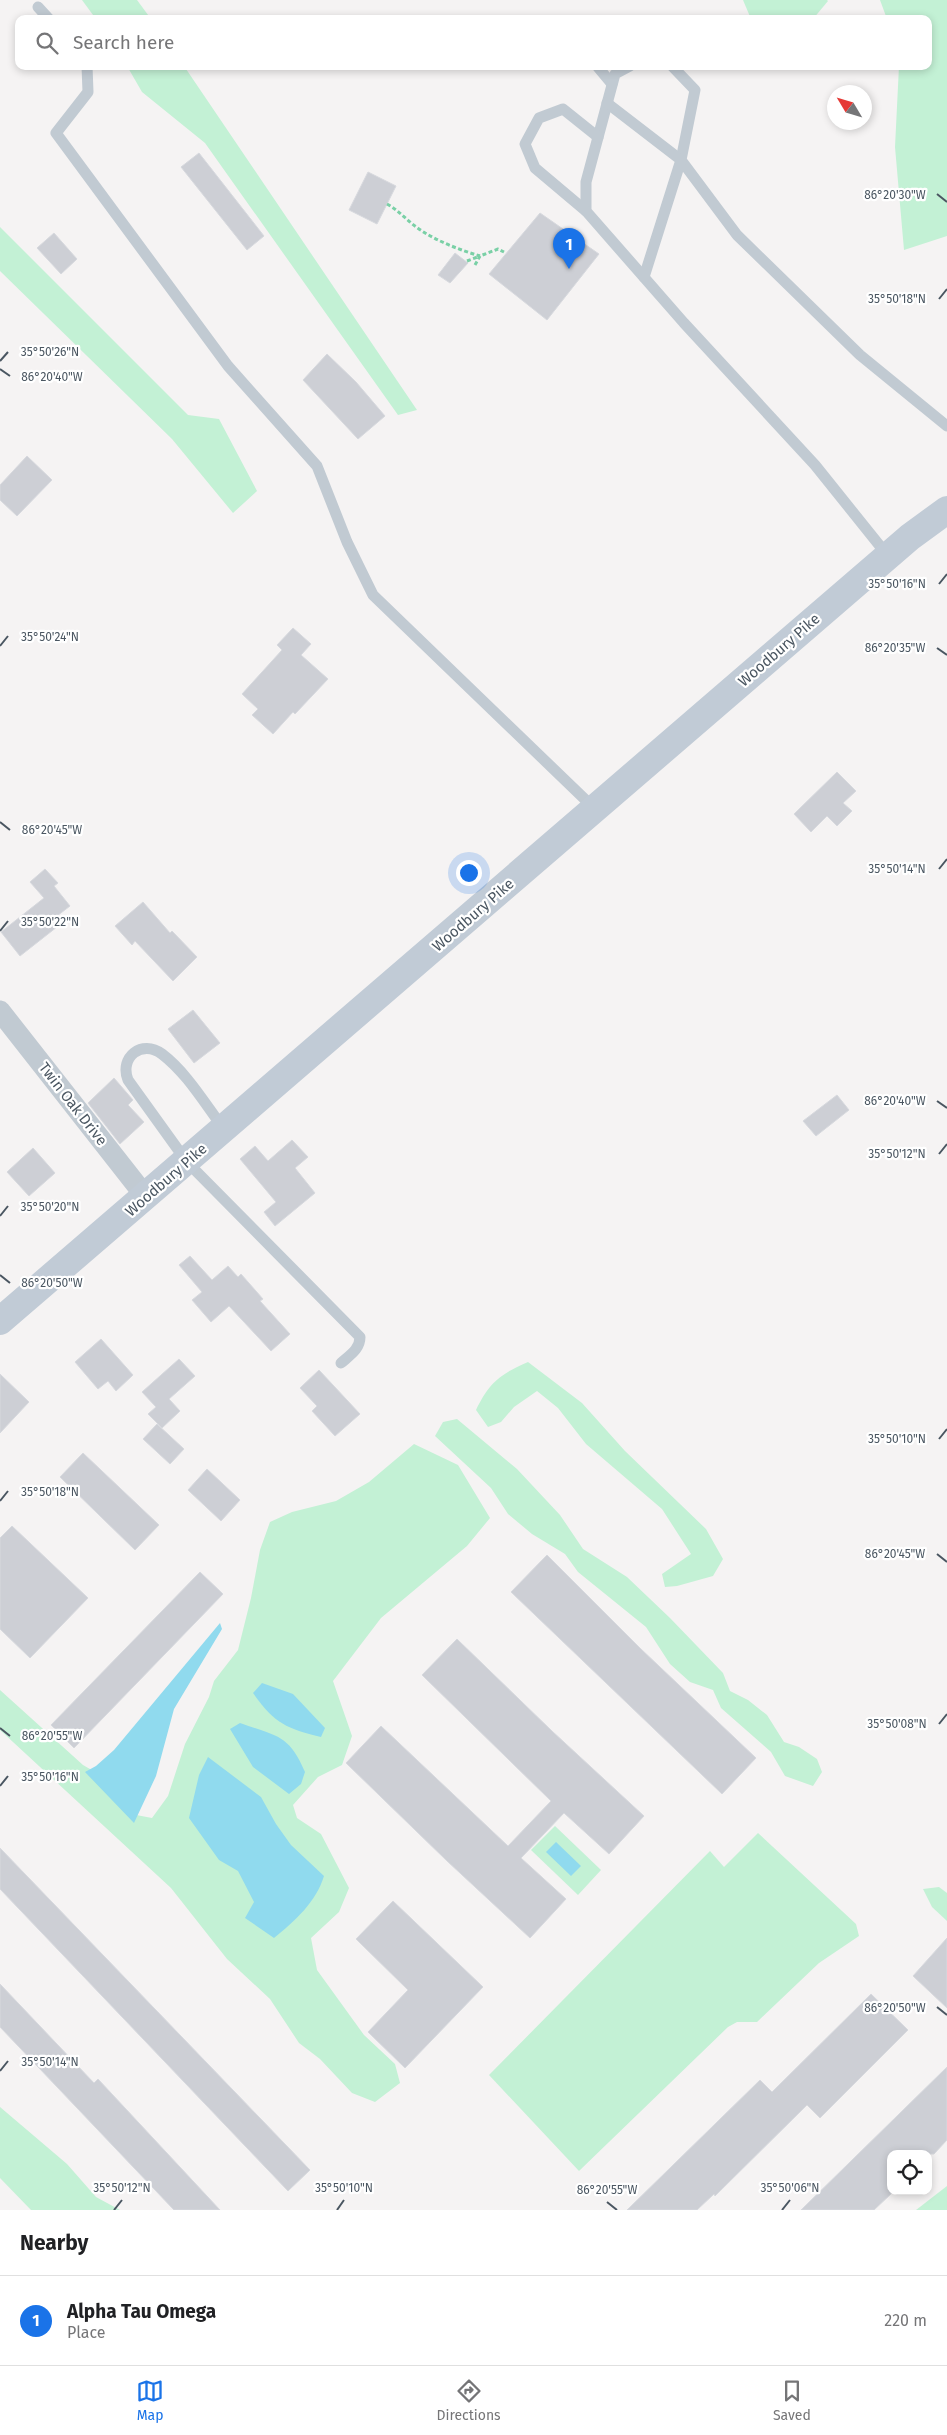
<!DOCTYPE html>
<meta charset="utf-8">
<style>
body{margin:0;font-family:"Fira Sans",sans-serif;background:#f6f6f6;color:#202124}
.controls{position:absolute;right:15px;bottom:15px;display:grid;overflow:hidden;border-radius:10px;box-shadow:0 2px 8px #0003}
.controls button{width:45px;height:45px;display:grid;place-items:center;padding:0;border:0;border-bottom:1px solid #e0e0e0;background:#fff;color:#202124;font:25px sans-serif}
.compass{position:absolute;left:827px;top:85px;width:45px;height:45px;border-radius:50%;background:#fff;box-shadow:0 2px 8px #0003;rotate:308deg}
.you{position:absolute;left:468px;top:872px;width:18px;height:18px;margin:-12px;border:4px solid #fff;border-radius:50%;background:#1a73e8;box-shadow:0 0 0 8px #1a73e833}
.badge{display:grid;place-items:center;width:32px;height:32px;border-radius:50%;background:#1a73e8;color:#fff;font-size:16px;font-weight:700}
.pin{position:absolute;translate:-50% -41px;filter:drop-shadow(0 1px 2px #0008)}
.pin::after{content:'';position:absolute;top:26px;width:18px;height:15px;background:inherit;clip-path:polygon(0 0,100% 0,50% 100%)}
.list{margin:0;padding:0;list-style:none}
h2{display:flex;justify-content:space-between;align-items:center;height:65px;margin:0;padding:0 20px;font-size:21px}
h2 small{font-size:16px;font-weight:400;color:#757577}
.list li{display:grid;grid-template-columns:32px 1fr auto;gap:15px;align-items:center;box-sizing:border-box;height:90px;padding:0 20px;border-top:1px solid #e0e0e0}
.list b{display:block;font-size:19px;white-space:nowrap}
.list p{margin:0;font-size:16px;white-space:nowrap;color:#757577}
.list em{font-size:16px;font-style:normal;color:#757577}
.icon{flex:none;width:28px;height:28px;fill:none;stroke:currentColor;stroke-width:2;stroke-linecap:round;stroke-linejoin:round}
.map{position:relative;flex:none;width:947px;height:2210px;overflow:hidden}
.search{position:absolute;background:#fff;box-shadow:0 2px 8px #0003;left:15px;right:15px;top:15px;height:55px;display:flex;align-items:center;gap:12px;box-sizing:border-box;padding:0 18px;border-radius:10px;color:#757577;font-size:19px}
.sheet{height:155px;background:#fff}
nav{display:flex;justify-content:space-around;align-items:center;box-sizing:border-box;height:70px;border-top:1px solid #e0e0e0;background:#fff;font-size:14px;color:#757577}
nav a{display:grid;justify-items:center;gap:2px}
nav .on{color:#1a73e8}
.map>svg:first-child{display:block}
</style>
<div class="map">
<svg width="947" height="2210" viewBox="0 0 947 2210">
<rect width="100%" height="100%" fill="#f5f3f3"/>
<g fill="#c3f1d5">
<path d="M82,0H137L151,19H96Z"/>
<path d="M743,0H827L828,1L813,19H751Z"/>
<path d="M880,0H947V236L904,250L895,147L899,66H928V19H887Z"/>
<path d="M127,66H184L417,410L398,415L205,143L142,92Z"/>
<path d="M0,227L188,415L219,419L257,491L233,513L172,439L0,271Z"/>
<path d="M528,1362L582,1403L625,1451L706,1529L723,1559L713,1576L677,1586L665,1587L662,1574L691,1554L662,1509L586,1444L558,1408L537,1391L514,1407L501,1422L488,1427L476,1410C489,1383 500,1374 528,1362Z"/>
<path d="M457,1419L517,1469L560,1515L583,1549L627,1577L670,1618L723,1673L730,1691L748,1700L767,1715L784,1742L799,1747L817,1759L822,1772L813,1786L785,1776L771,1752L721,1708L713,1690L690,1682L670,1664L646,1627L578,1572L565,1554L532,1534L508,1514L491,1488L435,1436L443,1422Z"/>
<path d="M414,1444L458,1465L490,1518L467,1546L381,1618L333,1681L352,1736L342,1765L318,1777L293,1805L297,1818L321,1834L349,1888L339,1912L311,1938L317,1970L364,2035L395,2064L400,2083L375,2102L352,2093L320,2059L299,2043L270,1999L227,1959L171,1888L0,1730V1690L83,1765L102,1776L131,1814L152,1818L168,1796L185,1744L209,1697L214,1681L238,1650L251,1598L260,1550L270,1522L292,1512L336,1501L369,1482Z"/>
<path d="M555,1826L601,1870L578,1895L531,1850Z"/>
<path d="M758,1833L856,1924L859,1936L819,1963L757,2022H737L728,2027L579,2171L489,2075L710,1851L724,1867Z"/>
<path d="M939,1887L947,1893V1921L932,1907L923,1889Z"/>
<path d="M0,2107L67,2164L96,2197L120,2210H31L0,2178Z"/>
<path d="M947,2186V2210H916Z"/>
</g>
<g fill="#90daee">
<path d="M220,1623L222,1629L174,1709L156,1776L134,1823L85,1772L96,1766L114,1750Z"/>
<path d="M262,1683L293,1694L325,1728L321,1737C286,1728 275,1724 253,1693Z"/>
<path d="M240,1723C276,1736 289,1734 305,1772L301,1784L289,1794L253,1767L230,1729Z"/>
<path d="M208,1757L261,1797L276,1824L291,1845L324,1876C316,1902 295,1921 274,1938L245,1918L254,1902L238,1871L219,1860L189,1818L199,1775Z"/>
<path d="M556,1842L581,1866L571,1876L546,1852Z"/>
</g>
<g fill="#cdcfd5" stroke="#d7d9de">
<path d="M199,153L264,236L247,250L181,167Z"/>
<path d="M368,172L396,186L377,224L349,210Z"/>
<path d="M540,213L599,254L547,320L489,274Z"/>
<path d="M54,233L77,259L61,274L37,248Z"/>
<path d="M455,253L468,263L450,283L438,275Z"/>
<path d="M327,354L356,382L385,416L358,439L303,380Z"/>
<path d="M27,456L52,480L17,516L0,500V485Z"/>
<path d="M293,628L311,644L301,655L328,679L295,714L293,712L273,734L252,715L258,709L242,694L282,650L277,645Z"/>
<path d="M837,772L856,791L843,803L852,811L837,826L827,816L811,832L794,814Z"/>
<path d="M45,869L58,883L54,886L70,906L57,916L62,923L20,956L1,932L44,898L30,882Z"/>
<path d="M143,902L170,933L172,931L197,957L173,981L135,941L132,945L115,926Z"/>
<path d="M193,1010L220,1043L194,1063L168,1029Z"/>
<path d="M114,1078L133,1100L128,1105L144,1122L120,1144L88,1103Z"/>
<path d="M837,1095L849,1110L816,1136L803,1121Z"/>
<path d="M292,1140L308,1157L295,1168L315,1193L275,1226L264,1212L276,1202L240,1159L255,1146L268,1161Z"/>
<path d="M33,1148L55,1173L29,1196L7,1172Z"/>
<path d="M190,1256L212,1280L228,1266L238,1277L241,1274L263,1299L260,1301L290,1334L271,1351L229,1306L211,1322L192,1300L202,1292L179,1265Z"/>
<path d="M101,1339L133,1375L116,1391L108,1381L98,1389L75,1362Z"/>
<path d="M179,1359L195,1376L169,1399L180,1411L162,1428L148,1414L156,1407L142,1392Z"/>
<path d="M319,1370L360,1414L335,1436L312,1411L317,1406L300,1388Z"/>
<path d="M0,1374L29,1402L0,1433Z"/>
<path d="M157,1424L184,1449L170,1464L143,1439Z"/>
<path d="M83,1453L159,1525L135,1550L60,1477Z"/>
<path d="M207,1469L240,1500L221,1521L188,1490Z"/>
<path d="M12,1526L88,1598L30,1658L0,1629V1538Z"/>
<path d="M547,1555L641,1649L756,1758L722,1794L511,1592Z"/>
<path d="M200,1572L223,1594L74,1748L51,1725Z"/>
<path d="M457,1639L552,1731L644,1816L609,1854L564,1813L521,1858L566,1899L530,1938L447,1861L346,1763L381,1726L508,1846L551,1801L422,1675Z"/>
<path d="M0,1848L310,2170L288,2191L0,1889Z"/>
<path d="M393,1901L483,1987L405,2068L368,2032L408,1990L356,1939Z"/>
<path d="M947,1938V2008L913,1976Z"/>
<path d="M0,1984L94,2083L98,2079L220,2210H174L0,2027Z"/>
<path d="M871,1994L908,2030L820,2118L807,2105L715,2196L714,2194L697,2210H627L760,2080L772,2092Z"/>
<path d="M947,2067V2140L934,2154H891V2194L874,2210H801Z"/>
</g>
<g fill="none" stroke-linecap="round" stroke-linejoin="round">
<g stroke="#7ad0a6" stroke-width="3" stroke-dasharray="4 2.5" stroke-linecap="butt">
<path d="M387,204C400,211 409,223 422,231C439,242 460,250 480,256"/>
<path d="M467,261L480,256"/>
<path d="M475,265L480,256L498,249L504,252"/>
</g>
<g stroke="#c1cad2" stroke-width="11">
<path d="M38,7L49,19"/>
<path d="M87,66L88,92L56,133L228,366L317,466L347,542L373,595L595,809"/>
<path d="M597,66L612,84"/>
<path d="M630,66L615,74L586,182V211L684,323L815,465L888,556"/>
<path d="M672,66L695,90L681,160L737,235L860,355L947,426"/>
<path d="M607,103L681,160L644,277"/>
<path d="M586,211L535,168L525,144L539,118L563,109L598,137"/>
<path d="M224,1129C205,1104 187,1073 162,1054C142,1039 119,1057 128,1080L187,1162L360,1337C360,1349 350,1355 341,1363"/>
</g>
<path stroke="#c1cad2" stroke-width="21" d="M0,1011L146,1197"/>
<path stroke="#c1cbd6" stroke-width="28" d="M0,1321L910,537L947,510"/>
</g>
<path fill="none" stroke="#4a5661" stroke-width="2" d="M937,194L947,202M939,299L947,289M0,361L8,352M0,369L10,376M939,584L947,574M0,646L8,636M937,648L947,655M0,822L10,830M939,869L947,859M0,931L8,921M937,1101L947,1108M939,1154L947,1144M0,1216L8,1206M0,1275L10,1283M939,1439L947,1429M0,1501L8,1491M937,1554L947,1562M939,1724L947,1714M0,1728L10,1736M0,1786L8,1776M937,2007L947,2015M0,2071L8,2061M607,2202L617,2210M114,2210L122,2200M337,2210L344,2200M782,2210L790,2200"/>
<g text-anchor="middle" dominant-baseline="central" stroke-width="4.5" stroke-linejoin="round" paint-order="stroke">
<g font-size="15" fill="#4a5661" stroke="#fff">
<text transform="translate(779 650) rotate(-41)">Woodbury Pike</text>
<text transform="translate(473 915) rotate(-41)">Woodbury Pike</text>
<text transform="translate(73 1104) rotate(52)">Twin Oak Drive</text>
<text transform="translate(166 1180) rotate(-41)">Woodbury Pike</text>
</g>
</g>
<g font-size="12" text-anchor="middle" fill="#4a5661" stroke="#fff" stroke-width="4.5" stroke-linejoin="round" paint-order="stroke">
<text x="895" y="199">86°20'30"W</text>
<text x="897" y="303">35°50'18"N</text>
<text x="50" y="356">35°50'26"N</text>
<text x="52" y="381">86°20'40"W</text>
<text x="897" y="588">35°50'16"N</text>
<text x="50" y="641">35°50'24"N</text>
<text x="895" y="652">86°20'35"W</text>
<text x="52" y="834">86°20'45"W</text>
<text x="897" y="873">35°50'14"N</text>
<text x="50" y="926">35°50'22"N</text>
<text x="895" y="1105">86°20'40"W</text>
<text x="897" y="1158">35°50'12"N</text>
<text x="50" y="1211">35°50'20"N</text>
<text x="52" y="1287">86°20'50"W</text>
<text x="897" y="1443">35°50'10"N</text>
<text x="50" y="1496">35°50'18"N</text>
<text x="895" y="1558">86°20'45"W</text>
<text x="897" y="1728">35°50'08"N</text>
<text x="52" y="1740">86°20'55"W</text>
<text x="50" y="1781">35°50'16"N</text>
<text x="895" y="2012">86°20'50"W</text>
<text x="50" y="2066">35°50'14"N</text>
<text x="122" y="2192">35°50'12"N</text>
<text x="344" y="2192">35°50'10"N</text>
<text x="790" y="2192">35°50'06"N</text>
<text x="607" y="2194">86°20'55"W</text>
</g>
</svg>
<div class="controls">
<button><svg class="icon" aria-label="locate" viewBox="0 0 24 24"><circle cx="12" cy="12" r="6"/><path d="M12 2v4M12 18v4M2 12h4M18 12h4"/></svg></button>
</div>
<svg class="compass" viewBox="-18 -18 36 36"><path d="M0-13l5 13h-10z" fill="#e53935"/><path d="M0 13l5-13h-10z" fill="#757577"/></svg>
<div class="you"></div>
<div class="pin badge" style="left:569px;top:269px">1</div>
<div class="search"><svg class="icon" aria-label="search" viewBox="0 0 24 24"><circle cx="10" cy="10" r="6"/><path d="M15 15l6 6"/></svg>Search here</div>
</div>
<section class="sheet">
<h2>Nearby<small></small></h2>
<ul class="list">
<li><span class="badge">1</span><div><b>Alpha Tau Omega</b><p>Place</p></div><em>220 m</em></li>
</ul>
</section>
<nav>
<a class="on"><svg class="icon" aria-label="map" viewBox="0 0 24 24"><path d="M3 6l6-2 6 2 6-2v14l-6 2-6-2-6 2zM9 4v14M15 6v14"/></svg>Map</a>
<a><svg class="icon" aria-label="directions" viewBox="0 0 24 24"><path d="M12 3l9 9-9 9-9-9zM9 14v-3h6M13 9l2 2-2 2"/></svg>Directions</a>
<a><svg class="icon" aria-label="saved" viewBox="0 0 24 24"><path d="M7 4h10v16l-5-4-5 4z"/></svg>Saved</a>
</nav>
